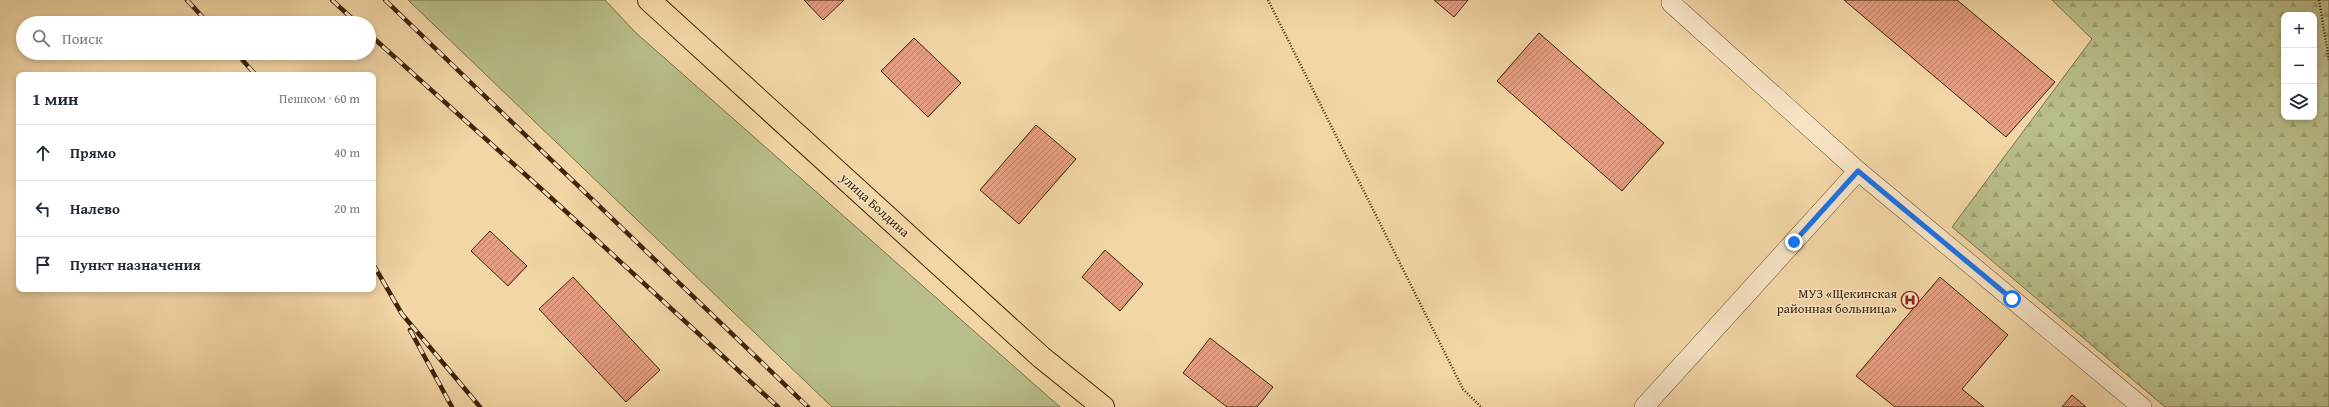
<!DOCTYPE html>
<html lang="ru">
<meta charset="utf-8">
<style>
body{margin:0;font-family:"Gentium Book Plus",serif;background:#f2f2f3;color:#1f2937}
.controls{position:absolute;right:12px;top:12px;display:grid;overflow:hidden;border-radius:8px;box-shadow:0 2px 6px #0003}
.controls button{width:36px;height:36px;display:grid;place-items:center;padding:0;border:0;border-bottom:1px solid #e0e1e3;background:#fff;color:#1f2937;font:20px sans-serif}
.stop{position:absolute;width:12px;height:12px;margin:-9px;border:3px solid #1a73e8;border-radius:50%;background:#fff}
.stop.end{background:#1a73e8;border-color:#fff;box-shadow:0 1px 4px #0008}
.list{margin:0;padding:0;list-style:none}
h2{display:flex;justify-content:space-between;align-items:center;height:52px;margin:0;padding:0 16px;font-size:17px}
h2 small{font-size:13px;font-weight:400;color:#747a83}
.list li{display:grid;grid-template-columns:26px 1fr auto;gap:12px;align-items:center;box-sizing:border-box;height:56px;padding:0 16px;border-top:1px solid #e0e1e3}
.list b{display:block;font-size:15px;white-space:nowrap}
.list em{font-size:13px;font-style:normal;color:#747a83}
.icon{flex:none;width:22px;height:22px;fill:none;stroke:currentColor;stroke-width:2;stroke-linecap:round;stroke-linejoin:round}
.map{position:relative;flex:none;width:2329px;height:407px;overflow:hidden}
.search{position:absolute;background:#fff;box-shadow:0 2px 6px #0003;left:16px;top:16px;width:360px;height:44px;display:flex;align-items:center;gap:10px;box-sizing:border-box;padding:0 14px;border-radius:22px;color:#747a83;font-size:15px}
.panel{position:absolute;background:#fff;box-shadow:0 2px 6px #0003;left:16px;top:72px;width:360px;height:220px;border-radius:8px}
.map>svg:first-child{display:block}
</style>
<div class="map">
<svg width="2329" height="407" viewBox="0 0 2329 407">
<defs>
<pattern id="forest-firs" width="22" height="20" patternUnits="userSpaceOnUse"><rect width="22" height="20" fill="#b9be88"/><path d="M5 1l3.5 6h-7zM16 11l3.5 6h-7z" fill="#a0a374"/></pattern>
<pattern id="building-hatch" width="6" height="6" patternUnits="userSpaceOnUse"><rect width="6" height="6" fill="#e49e81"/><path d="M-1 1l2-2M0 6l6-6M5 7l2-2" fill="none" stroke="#ba8168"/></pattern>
</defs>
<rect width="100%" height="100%" fill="#f2d6a6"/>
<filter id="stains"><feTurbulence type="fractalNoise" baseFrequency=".005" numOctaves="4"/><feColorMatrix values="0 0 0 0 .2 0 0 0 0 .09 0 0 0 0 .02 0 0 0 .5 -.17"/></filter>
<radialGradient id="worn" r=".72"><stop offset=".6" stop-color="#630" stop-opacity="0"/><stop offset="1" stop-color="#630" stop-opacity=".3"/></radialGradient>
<path fill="#b9be88" stroke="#7c7148" d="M408,0H605L635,32L1060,407H832Z"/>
<path fill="url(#forest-firs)" stroke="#7c7148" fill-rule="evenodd" d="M2052,0H2329V407H2165L1952,227L2092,39ZM2284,15H2314V117H2284Z"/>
<g fill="url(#building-hatch)" stroke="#3f2407">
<path d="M804,0H844L823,20Z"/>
<path d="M1434,0H1468L1454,17Z"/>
<path d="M1844,0H1957L2055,82L2006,137Z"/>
<path d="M1539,33L1664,143L1622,191L1497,81Z"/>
<path d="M914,38L961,83L928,117L881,71Z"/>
<path d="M1036,125L1076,159L1019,224L980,190Z"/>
<path d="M490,231L527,266L508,286L471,251Z"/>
<path d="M1105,250L1143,284L1120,311L1082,277Z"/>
<path d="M573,277L660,370L626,402L539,309Z"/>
<path d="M1940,277L2008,335L1962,389L1984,407H1895L1856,376Z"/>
<path d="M1210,338L1273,387L1257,407H1227L1183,373Z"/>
<path d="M2072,395L2086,407H2062Z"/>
</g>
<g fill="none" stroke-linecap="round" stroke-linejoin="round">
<defs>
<g id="service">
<path d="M1673,0L1671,3L1858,171L2142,407"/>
<path d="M1644,407L1858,171"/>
</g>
<path id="primary" d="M649,0L1041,357L1103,407"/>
</defs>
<use href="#service" stroke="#6c502f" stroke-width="20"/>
<use href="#primary" stroke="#3f2407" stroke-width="24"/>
<g stroke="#3f2407" stroke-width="2.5" stroke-dasharray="1 2" stroke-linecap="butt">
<path d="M1268,0L1463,389L1481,407"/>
<path d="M2319,0L2329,60"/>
</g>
<use href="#service" stroke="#f7e4c5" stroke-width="19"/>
<use href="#primary" stroke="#f2d6a6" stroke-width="22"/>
<defs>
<g id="rail">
<path d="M187,0L208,23"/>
<path d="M332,0L357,23"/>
<path d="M385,0L808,407"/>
<path d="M369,34L548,195L778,407"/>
<path d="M236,53L256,75"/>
<path d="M373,264L402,314L480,407"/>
<path d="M410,330L452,407"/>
</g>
</defs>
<use href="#rail" stroke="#3f2407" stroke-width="4.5"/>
<use href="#rail" stroke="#f7e4c5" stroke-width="3" stroke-dasharray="9" stroke-linecap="butt"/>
</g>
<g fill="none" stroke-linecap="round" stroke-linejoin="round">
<path stroke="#1a73e8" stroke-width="5" d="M1794,242L1858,171L2012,299"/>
</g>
<defs>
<symbol id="hospital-ring" viewBox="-11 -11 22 22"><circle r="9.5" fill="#f7e4c5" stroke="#8f2418" stroke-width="1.5"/><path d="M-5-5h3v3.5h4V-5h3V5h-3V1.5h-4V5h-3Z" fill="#8f2418"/></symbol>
</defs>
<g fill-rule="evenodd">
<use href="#hospital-ring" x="1900" y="290" width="20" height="20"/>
</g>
<g text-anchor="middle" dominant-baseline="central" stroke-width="3" stroke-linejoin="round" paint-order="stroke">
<g font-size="13" fill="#3f2407" stroke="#f7e4c5">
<text transform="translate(875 205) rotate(42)">улица Болдина</text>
</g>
<g font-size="13" fill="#3f2407" stroke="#f7e4c5" text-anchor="end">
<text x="1897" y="293">МУЗ «Щекинская<tspan x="1897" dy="15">районная больница»</tspan></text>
</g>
</g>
<rect width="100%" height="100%" filter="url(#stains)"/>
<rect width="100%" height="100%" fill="url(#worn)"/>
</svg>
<div class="controls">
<button>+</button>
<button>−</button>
<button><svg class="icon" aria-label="layers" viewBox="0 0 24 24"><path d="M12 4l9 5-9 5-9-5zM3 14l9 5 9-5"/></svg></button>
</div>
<div class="stop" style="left:2012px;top:299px"></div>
<div class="stop end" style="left:1794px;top:242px"></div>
<div class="search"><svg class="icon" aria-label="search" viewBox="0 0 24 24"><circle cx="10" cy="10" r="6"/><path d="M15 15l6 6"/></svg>Поиск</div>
<section class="panel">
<h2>1 мин<small>Пешком · 60 m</small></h2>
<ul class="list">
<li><svg class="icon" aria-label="ahead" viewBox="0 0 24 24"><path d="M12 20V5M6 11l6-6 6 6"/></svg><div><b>Прямо</b></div><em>40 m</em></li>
<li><svg class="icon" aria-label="left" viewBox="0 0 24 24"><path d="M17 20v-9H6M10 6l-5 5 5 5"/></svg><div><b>Налево</b></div><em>20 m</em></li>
<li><svg class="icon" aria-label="arrive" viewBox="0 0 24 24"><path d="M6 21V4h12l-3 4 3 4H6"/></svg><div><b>Пункт назначения</b></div></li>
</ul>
</section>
</div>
